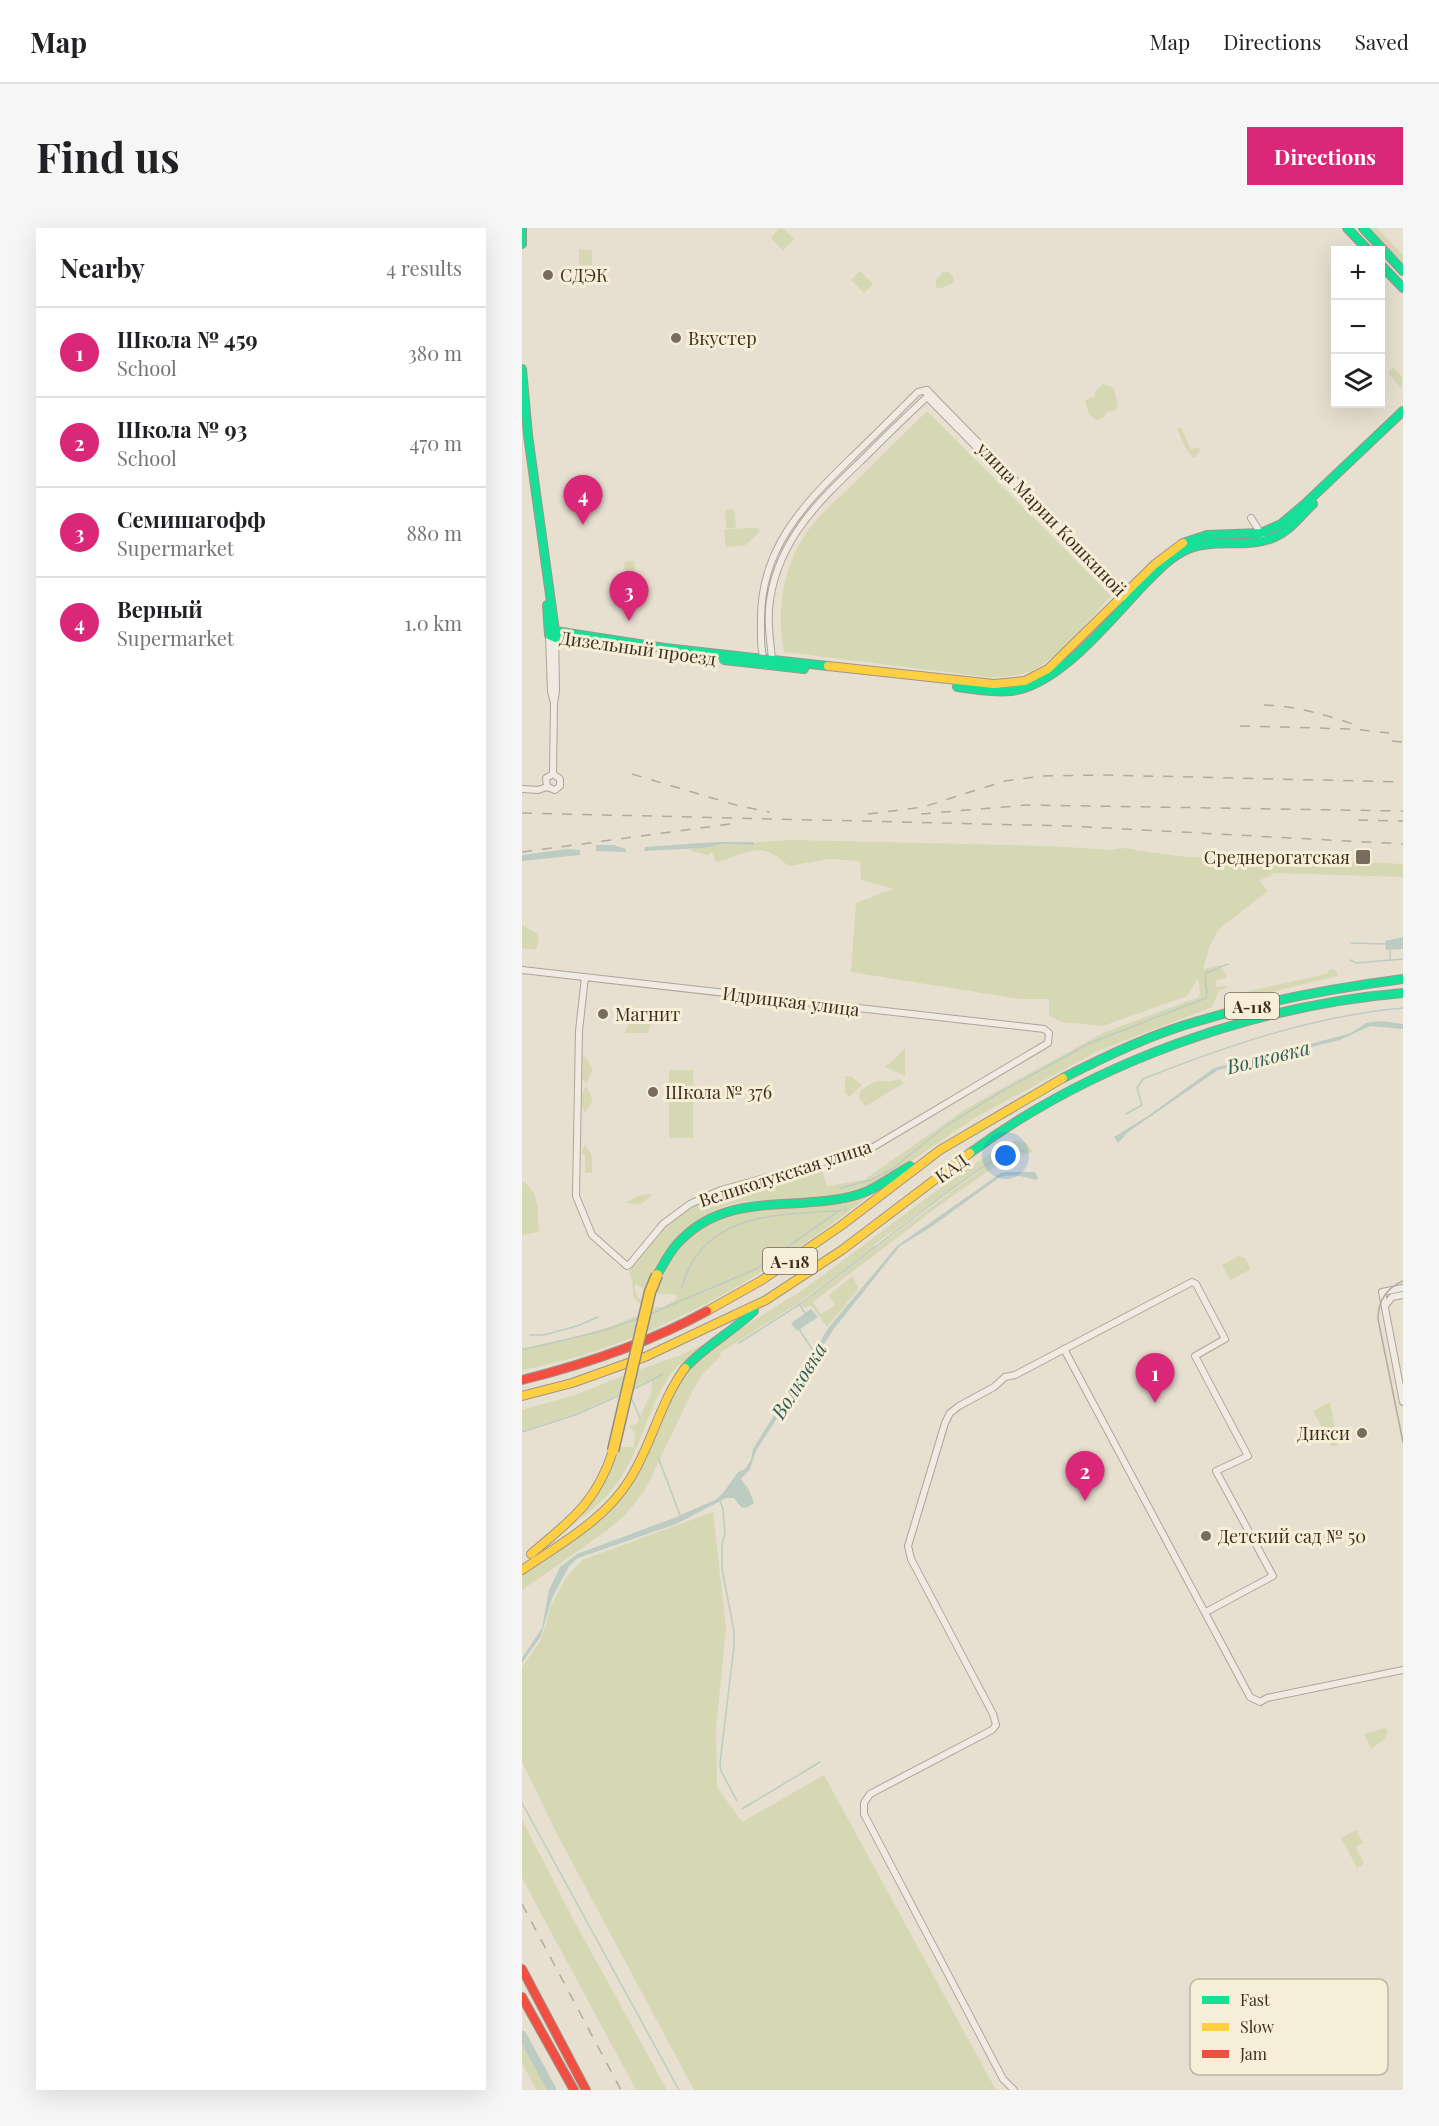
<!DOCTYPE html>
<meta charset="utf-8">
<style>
body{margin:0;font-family:"Playfair Display",serif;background:#f6f6f6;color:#202124}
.controls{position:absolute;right:18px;top:18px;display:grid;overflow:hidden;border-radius:0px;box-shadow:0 6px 24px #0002}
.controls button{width:54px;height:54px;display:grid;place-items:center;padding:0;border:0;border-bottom:2px solid #e0e0e0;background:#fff;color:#202124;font:30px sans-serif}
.you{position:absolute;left:484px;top:928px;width:21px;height:21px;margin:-15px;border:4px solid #fff;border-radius:50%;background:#1a73e8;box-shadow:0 0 0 9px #1a73e833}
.badge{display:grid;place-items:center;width:39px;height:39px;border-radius:50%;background:#db2777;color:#fff;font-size:20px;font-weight:700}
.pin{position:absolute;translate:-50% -50px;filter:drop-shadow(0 2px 3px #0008)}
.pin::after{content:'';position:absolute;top:32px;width:21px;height:18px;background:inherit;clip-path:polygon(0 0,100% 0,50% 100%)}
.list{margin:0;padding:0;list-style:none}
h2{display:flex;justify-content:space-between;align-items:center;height:78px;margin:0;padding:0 24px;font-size:26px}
h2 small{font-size:20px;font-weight:400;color:#757577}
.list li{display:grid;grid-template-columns:39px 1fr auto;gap:18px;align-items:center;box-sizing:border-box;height:90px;padding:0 24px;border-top:2px solid #e0e0e0}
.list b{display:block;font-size:22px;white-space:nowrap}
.list p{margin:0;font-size:20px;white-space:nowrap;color:#757577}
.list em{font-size:20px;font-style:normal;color:#757577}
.icon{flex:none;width:33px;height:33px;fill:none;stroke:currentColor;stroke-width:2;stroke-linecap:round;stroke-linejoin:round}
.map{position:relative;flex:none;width:881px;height:1862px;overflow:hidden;border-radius:0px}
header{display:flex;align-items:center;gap:36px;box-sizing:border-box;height:84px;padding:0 30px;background:#fff;border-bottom:2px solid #e0e0e0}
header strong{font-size:28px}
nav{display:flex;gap:33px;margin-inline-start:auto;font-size:21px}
.intro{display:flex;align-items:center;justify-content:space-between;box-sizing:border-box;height:144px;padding:0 36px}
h1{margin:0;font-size:42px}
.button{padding:15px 27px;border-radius:0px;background:#db2777;color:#fff;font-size:21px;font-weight:700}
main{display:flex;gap:36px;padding:0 36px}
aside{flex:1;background:#fff;border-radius:0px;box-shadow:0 6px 24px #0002}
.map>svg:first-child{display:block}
</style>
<header>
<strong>Map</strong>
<nav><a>Map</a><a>Directions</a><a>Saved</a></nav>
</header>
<div class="intro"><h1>Find us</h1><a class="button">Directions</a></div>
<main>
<aside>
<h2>Nearby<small>4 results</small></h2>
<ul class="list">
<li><span class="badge">1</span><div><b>Школа № 459</b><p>School</p></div><em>380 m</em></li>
<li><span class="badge">2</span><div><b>Школа № 93</b><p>School</p></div><em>470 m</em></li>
<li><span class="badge">3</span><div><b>Семишагофф</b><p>Supermarket</p></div><em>880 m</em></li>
<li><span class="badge">4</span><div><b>Верный</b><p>Supermarket</p></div><em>1.0 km</em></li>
</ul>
</aside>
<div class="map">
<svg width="881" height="1862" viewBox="0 0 881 1862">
<rect width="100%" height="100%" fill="#e7e0d1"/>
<g fill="#d6d7b3">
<path d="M257,0L262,1L272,11L261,23L249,10Z"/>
<path d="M848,0H855L881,27V35Z"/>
<path d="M57,21L70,22V37H57Z"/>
<path d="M338,43L351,56L342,65L329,52Z"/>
<path d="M421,44H427L431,48L432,53L429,56L417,61L414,59V52Z"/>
<path d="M871,140L881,149L879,160L866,145Z"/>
<path d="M581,156L592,160L596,179L593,182L585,184L581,190L574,192L567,186L563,174L566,170L573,169V165Z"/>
<path d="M405,183L589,368C568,390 534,434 507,444C493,449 479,449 465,449L262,424C253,378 263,326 296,290C309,276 323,264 336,251C359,228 382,206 405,183Z"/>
<path d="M659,199L668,221L680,219L673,230C663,224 660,211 655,200Z"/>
<path d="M212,281L214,300H204L203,282Z"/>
<path d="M234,300L238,303L224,317L204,319L202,301Z"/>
<path d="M112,333L114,350L104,351L102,334Z"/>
<path d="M271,612L529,618L588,622L601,620L654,628L784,637L788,632L881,636V649L753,645L737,653L746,663L697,701L688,717L681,741L698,737L705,749L694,753V759L704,758L706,760L697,762L690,779L578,822L451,891L369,947L325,966L267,972L224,973L203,978L189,984L159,1004L147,1018L133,1039L124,1062L113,1056C112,1073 126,1079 141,1079L154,1071L155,1067L132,1065L138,1046L164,1010L199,987L348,967C245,1048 131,1117 0,1142V1120C43,1112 89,1102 128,1081C102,1069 116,1065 107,1043L108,1038L141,999L160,983L198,964L200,968L234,959L236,961L250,959V956L300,943L305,958L342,952L442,882L493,853L583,804L677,769L678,765L676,750L665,768L581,798L540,794L527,788V771H497L329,744L334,675L371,661L339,652L338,633L307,631L267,638C261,634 253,626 246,624C231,618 211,630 197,634L193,633L190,624L186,627L169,623V621L200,616L227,617L236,614Z"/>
<path d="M0,697L14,705L17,710L14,722L0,720Z"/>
<path d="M809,741L814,743L816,748L703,775L710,767L804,746Z"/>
<path d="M109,790L131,791L126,805H103Z"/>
<path d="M383,821V848L363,839Z"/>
<path d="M63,828L71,841L64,856L60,851L61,830Z"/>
<rect x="147" y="842" width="24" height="68"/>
<path d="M323,848L330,849L340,857L327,869L323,864Z"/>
<path d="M378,851L382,855L344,878L337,870L338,864C356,847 359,857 378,851Z"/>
<path d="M64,858C72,872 72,872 63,885C58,877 58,866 64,858Z"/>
<path d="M496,912L505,916L511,924L479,934L422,974L291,1074L299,1086L313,1077L307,1067L330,1048L337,1060L305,1099L289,1077L283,1080L279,1076L460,941C474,931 487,919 503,923L491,919L459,939L352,1017V1019L278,1074L198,1125L199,1128L181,1146L170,1164L123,1262L104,1286L83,1304L0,1362V1345L102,1265L148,1168L170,1138L194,1116L285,1059L414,963L482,916Z"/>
<path d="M63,916L70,928V945H63V926L59,925Z"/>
<path d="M0,953C19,964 15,985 17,1004L0,1007Z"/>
<path d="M131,966L119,976L103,975L117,967Z"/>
<path d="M717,1028L723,1030L729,1041L708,1052L700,1037Z"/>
<path d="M182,1116C176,1125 160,1132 152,1142C126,1176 120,1220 96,1254C86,1268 73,1279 60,1290L59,1289L97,1219H112L113,1204L107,1198L115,1196L129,1165L130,1151L55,1185L0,1203V1182L56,1166L116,1142L156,1128Z"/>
<path d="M808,1174L816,1217L810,1218L791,1183Z"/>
<path d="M191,1284L204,1401L194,1501L195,1559L220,1594L302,1547L474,1862H172L36,1608L0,1534V1439L19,1412L29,1378L43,1351L60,1332Z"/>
<path d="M863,1500L866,1503L863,1511L849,1521L842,1506Z"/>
<path d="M0,1592L50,1689L145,1862H114L0,1650Z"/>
<path d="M834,1602L841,1615L834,1619L842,1636L835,1640L819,1610Z"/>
<path d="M0,1817L25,1862H14L0,1835Z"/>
</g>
<g fill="#bcccc2">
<path d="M193,614H232V617L200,616L181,620L122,623L123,619Z"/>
<path d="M74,617H92L104,621V624L74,623Z"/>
<path d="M46,621L58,622V627L0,633V627Z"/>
<path d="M881,709V721L864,722L863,713Z"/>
<path d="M859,793L881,796V801L848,798L818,812L696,842L606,904L596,915L592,909L626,888L692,840L815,809L829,805L844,795Z"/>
<path d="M484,944H513L516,950L514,952C502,948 491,946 478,949L409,999L378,1018L311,1102L234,1223L228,1241L219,1251L227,1262L232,1275L224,1280L219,1279L212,1270H204L154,1296L56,1330L47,1338L30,1370L19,1408L0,1435V1430L20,1400L27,1362L38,1339L55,1326L152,1290L193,1272L201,1265L216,1244L223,1241L229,1232L231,1221L307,1099L375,1018L479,945Z"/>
<path d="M289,1081L296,1089L275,1103L269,1095Z"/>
</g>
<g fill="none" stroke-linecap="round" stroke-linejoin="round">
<g stroke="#bcccc2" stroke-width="1.5">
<path d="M829,715L864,716"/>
<path d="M828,732L834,735L881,731"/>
<path d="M868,732V723"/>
<path d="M604,886L620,877L615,860L621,851C704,818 791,788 881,780"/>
<path d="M319,960L349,952L370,941L424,898L475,866L568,815L684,770C687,761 681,753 684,745L706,736"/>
<path d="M160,1059C181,982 260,987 324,982L323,979"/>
<path d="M278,1077L283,1085"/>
<path d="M128,1086L234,1041L318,982"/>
<path d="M277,1101L292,1124"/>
<path d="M8,1107H22L55,1098L76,1089"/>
<path d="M217,1115L278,1076L419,969L459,940L492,920L502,923"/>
<path d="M0,1122L80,1103L118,1090"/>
<path d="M110,1162L141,1146"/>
<path d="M108,1167L118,1190"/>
<path d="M0,1204L56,1186L100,1166"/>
<path d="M136,1229L158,1287"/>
<path d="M198,1273L201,1281L203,1306L200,1316V1341L212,1403V1418L198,1535L199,1543L215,1573"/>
<path d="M0,1575L157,1862"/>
<path d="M220,1581L298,1534"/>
</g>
<path stroke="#bcccc2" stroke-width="9" d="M0,1807L30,1862"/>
<defs>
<g id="street">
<path d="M405,162V169C382,190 361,211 339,233C297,273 257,311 248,372C245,392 248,411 250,431L244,438C238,424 239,408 239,393C238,322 280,278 327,232C350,210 373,187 396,164Z"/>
<path d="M405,162L606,368"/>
<path d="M405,169L602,369"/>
<path d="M729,290L740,307"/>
<path d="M31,546L32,475L34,463L33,403L27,407L29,463L32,475"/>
<path d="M25,559L33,562L38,558V551L31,546"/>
<path d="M25,559L24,550L31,546"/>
<path d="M0,561L16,562L25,559"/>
<path d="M0,742L522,801L527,805L526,815L348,921L199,962L168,976L141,996L107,1037L105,1038L70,1007L54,968L57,803L63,749"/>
<path d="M881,1060L860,1064L881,1174"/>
<path d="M863,1078L870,1069L881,1067"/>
<path d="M542,1121L728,1469L738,1474L745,1470L881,1442"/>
<path d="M492,1862L481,1851L342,1586V1575L348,1566L470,1502L474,1497L471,1486L389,1331L386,1318L423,1195L428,1185L437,1178L472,1159L483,1149L493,1147L670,1054L674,1056L703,1111L673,1128L726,1228L694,1243L751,1348L684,1384"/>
</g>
<g id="fast">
<path d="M0,0V16"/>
<path d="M825,0L846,22"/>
<path d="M841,0L881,43"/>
<path d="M858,36L881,60"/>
<path d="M0,141L6,207L33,403L143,420L306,438"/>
<path d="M661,315L685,307L739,305L759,296L784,275L881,183"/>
<path d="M25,377L27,407L34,410L91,418"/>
<path d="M202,432L282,441"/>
<path d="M435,459C453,461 471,465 489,463C535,458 585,396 616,363C629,350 643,333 660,324C689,308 724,322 753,309C769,302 779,287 791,276"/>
<path d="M541,850C584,828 632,805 680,792C746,772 813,760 881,751"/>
<path d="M448,925C570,835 730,778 881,765"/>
<path d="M135,1047C141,1037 147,1025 155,1016C203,962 269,984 331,968C352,963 370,948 388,938"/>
<path d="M163,1140C183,1118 210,1104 232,1083"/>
</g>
<g id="slow">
<path d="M306,438L472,456L503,453L526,441L633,336L661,315"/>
<path d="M185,1083L240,1052L320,997L418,922L541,850"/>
<path d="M0,1168L50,1155L123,1129L244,1072L320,1022L448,925"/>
<path d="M9,1326C49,1292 74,1275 91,1223"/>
<path d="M0,1342C38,1316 83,1292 108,1251C130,1216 138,1174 163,1140"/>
</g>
<g id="jam">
<path d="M0,1152C64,1136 127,1115 185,1083"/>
<path d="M0,1741L64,1862"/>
<path d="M0,1769L52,1862"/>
</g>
</defs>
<use href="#street" stroke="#ada599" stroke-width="8"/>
<use href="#fast" stroke="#9c958a" stroke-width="10"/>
<use href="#slow" stroke="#9c958a" stroke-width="10"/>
<use href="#jam" stroke="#9c958a" stroke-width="10"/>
<use href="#street" stroke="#efebe3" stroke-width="6"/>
<use href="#fast" stroke="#16e098" stroke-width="8"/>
<use href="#slow" stroke="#ffcf43" stroke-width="8"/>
<use href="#jam" stroke="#f24e42" stroke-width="8"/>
<path stroke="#afaaa2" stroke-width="1.5" d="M881,1053C865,1060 856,1073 856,1091L881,1214"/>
<g stroke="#afaaa2" stroke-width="1.5" stroke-dasharray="10 10" stroke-linecap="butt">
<path d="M742,477C775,478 803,487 834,497"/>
<path d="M718,498L831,501L867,505"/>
<path d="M870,513L881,514"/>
<path d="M110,546L217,578L248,584"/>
<path d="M0,585L547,598L881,616"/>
<path d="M346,586L401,579L483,553L520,548L583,547L881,554"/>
<path d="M399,586L505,577L881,583"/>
<path d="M836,592L881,593"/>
<path d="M0,624L208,596"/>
<path d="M0,1676L99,1862"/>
</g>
<defs>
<path id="slow-bridge" d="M91,1223L128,1064L135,1047"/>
</defs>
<use href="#slow-bridge" stroke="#928b80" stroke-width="13" stroke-linecap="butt"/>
<use href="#slow-bridge" stroke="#ffcf43" stroke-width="10"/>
</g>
<g fill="#786c5e" stroke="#f7eed8" stroke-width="2">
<circle cx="26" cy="47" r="6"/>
<circle cx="154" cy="110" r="6"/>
<rect x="833" y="621" width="16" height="16" rx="3"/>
<circle cx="81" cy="786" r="6"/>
<circle cx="131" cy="864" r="6"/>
<circle cx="840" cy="1205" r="6"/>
<circle cx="684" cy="1308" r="6"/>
</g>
<g text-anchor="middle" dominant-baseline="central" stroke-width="6" stroke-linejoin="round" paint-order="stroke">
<g fill="#f7eed8" stroke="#756857" stroke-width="1.5">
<rect x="703" y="765" width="54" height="26" rx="4.5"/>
<rect x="241" y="1020" width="54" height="26" rx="4.5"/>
</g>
<g font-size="16" font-weight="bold" fill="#3d2e20">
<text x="730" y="778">А-118</text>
<text x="268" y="1033">А-118</text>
</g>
<g font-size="18" fill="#3d2e20" stroke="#f7eed8" text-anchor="start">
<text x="38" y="47">СДЭК</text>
<text x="166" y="110">Вкустер</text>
<text x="828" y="629" text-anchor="end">Среднерогатская</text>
<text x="93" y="786">Магнит</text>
<text x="143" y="864">Школа № 376</text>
<text x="828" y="1205" text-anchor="end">Дикси</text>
<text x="696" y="1308">Детский сад № 50</text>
</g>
<g font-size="18" fill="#3d2e20" stroke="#f7eed8">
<text transform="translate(530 291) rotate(46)">улица Марии Кошкиной</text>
<text transform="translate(116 420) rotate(8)">Дизельный проезд</text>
<text transform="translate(269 773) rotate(7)">Идрицкая улица</text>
<text transform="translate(429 940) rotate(-36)">КАД</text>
<text transform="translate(263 945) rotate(-18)">Великолукская улица</text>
</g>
<g font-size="20" font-style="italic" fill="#2f5d5a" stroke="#f7eed8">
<text transform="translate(746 828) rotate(-14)">Волковка</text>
<text transform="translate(276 1152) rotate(-58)">Волковка</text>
</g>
</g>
<rect x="668" y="1751" width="198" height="96" rx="9" fill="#f7eed8" stroke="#bfb4a1" stroke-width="1.5"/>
<rect x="680" y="1768" width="27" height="8" fill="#16e098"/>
<rect x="680" y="1795" width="27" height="8" fill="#ffcf43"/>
<rect x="680" y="1822" width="27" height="8" fill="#f24e42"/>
<g font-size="16" fill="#3d2e20">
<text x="718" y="1778">Fast</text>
<text x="718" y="1805">Slow</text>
<text x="718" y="1832">Jam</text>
</g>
</svg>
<div class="controls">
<button>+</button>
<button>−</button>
<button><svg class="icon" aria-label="layers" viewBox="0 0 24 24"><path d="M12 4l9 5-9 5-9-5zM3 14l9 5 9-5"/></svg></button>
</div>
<div class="you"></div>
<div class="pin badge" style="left:633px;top:1175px">1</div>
<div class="pin badge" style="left:563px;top:1273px">2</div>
<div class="pin badge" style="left:107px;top:393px">3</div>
<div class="pin badge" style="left:61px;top:297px">4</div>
</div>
</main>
